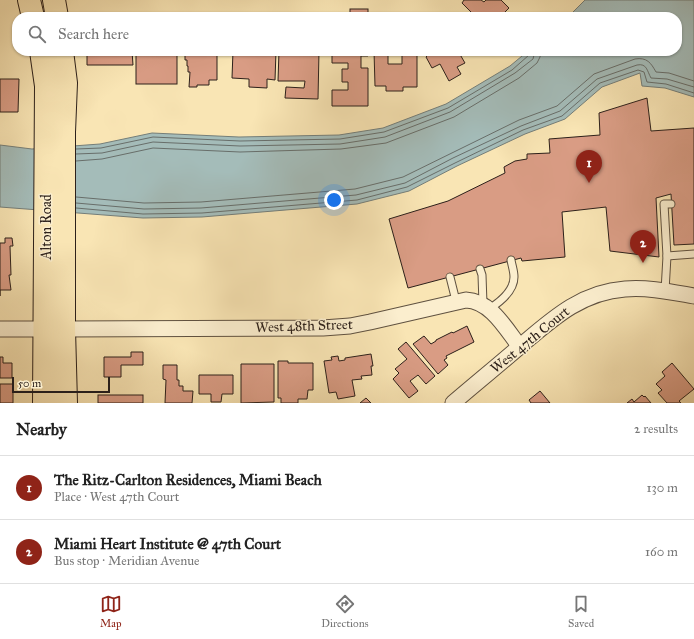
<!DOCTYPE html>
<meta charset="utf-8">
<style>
body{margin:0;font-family:"IM FELL Great Primer",serif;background:#f2f2f2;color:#222}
.scale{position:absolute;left:12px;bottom:10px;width:98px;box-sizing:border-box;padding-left:4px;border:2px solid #2c201a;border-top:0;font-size:11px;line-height:14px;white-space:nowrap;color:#2c201a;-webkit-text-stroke:3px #fbeece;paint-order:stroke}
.you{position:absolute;left:334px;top:200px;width:14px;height:14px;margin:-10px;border:3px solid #fff;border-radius:50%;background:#1a73e8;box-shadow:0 0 0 6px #1a73e833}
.badge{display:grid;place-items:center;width:26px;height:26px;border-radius:50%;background:#8f2418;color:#fff;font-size:13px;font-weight:700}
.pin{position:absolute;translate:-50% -33px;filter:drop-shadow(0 1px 2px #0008)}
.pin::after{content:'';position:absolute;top:21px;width:14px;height:12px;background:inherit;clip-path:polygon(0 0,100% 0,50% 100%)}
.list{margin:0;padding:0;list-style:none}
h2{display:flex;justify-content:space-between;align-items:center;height:52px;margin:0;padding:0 16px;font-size:17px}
h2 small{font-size:13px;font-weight:400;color:#767676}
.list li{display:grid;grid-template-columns:26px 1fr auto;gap:12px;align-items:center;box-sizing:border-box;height:64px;padding:0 16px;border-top:1px solid #e0e0e0}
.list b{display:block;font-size:15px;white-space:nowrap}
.list p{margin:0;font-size:13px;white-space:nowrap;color:#767676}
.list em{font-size:13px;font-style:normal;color:#767676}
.icon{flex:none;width:22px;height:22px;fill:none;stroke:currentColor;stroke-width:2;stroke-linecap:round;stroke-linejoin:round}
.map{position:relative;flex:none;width:694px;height:403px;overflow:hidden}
.search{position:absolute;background:#fff;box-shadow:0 1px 3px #0004;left:12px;right:12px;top:12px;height:44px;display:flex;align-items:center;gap:10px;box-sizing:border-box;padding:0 14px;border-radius:16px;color:#767676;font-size:15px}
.sheet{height:180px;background:#fff}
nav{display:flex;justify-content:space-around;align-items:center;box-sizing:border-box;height:56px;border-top:1px solid #e0e0e0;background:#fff;font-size:11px;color:#767676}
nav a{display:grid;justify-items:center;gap:2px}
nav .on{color:#8f2418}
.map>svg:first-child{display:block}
</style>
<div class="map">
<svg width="694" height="403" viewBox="0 0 694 403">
<rect width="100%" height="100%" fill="#f9e5b4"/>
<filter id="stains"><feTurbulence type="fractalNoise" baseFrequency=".005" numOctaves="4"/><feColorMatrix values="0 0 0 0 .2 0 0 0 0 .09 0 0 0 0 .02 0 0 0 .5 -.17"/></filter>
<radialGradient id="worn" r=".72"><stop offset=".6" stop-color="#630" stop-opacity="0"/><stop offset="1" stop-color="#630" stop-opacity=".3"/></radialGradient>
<path fill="#a4bcb9" stroke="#747e79" d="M585,0H694V97L665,88L642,86L640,73L602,87L565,119L525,134L457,166L409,191L357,204L202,217L143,218L0,207V145L32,149L100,144L152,133L239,137L339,135L383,128L446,104L510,66L528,51H677V17H568Z"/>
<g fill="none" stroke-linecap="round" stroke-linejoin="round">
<g stroke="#686e6a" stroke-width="1">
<path d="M76,149L101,148L153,137L240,141L340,139L384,132L448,108L512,70L529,55L530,51"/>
<path d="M76,154L102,153L153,142L240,146L340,144L385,137L450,112L515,73L533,59L535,51"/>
<path d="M76,161L102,159L153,148L240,152L341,149L386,143L454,117L519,78L537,63L540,57L541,51"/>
<path d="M76,197L144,203L201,202L355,189L403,177L519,120L557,106L594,74L635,59C647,57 651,63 656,72L669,73L694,81"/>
<path d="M76,203L144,209L201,208L356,195L405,183L453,158L521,126L560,111L597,79L637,65C647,63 647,71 651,78L667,79L694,87"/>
<path d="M76,208L143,214L202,213L357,200L407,187L455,163L523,130L562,116L600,83L638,70L644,72L647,82L666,84L694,93"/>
</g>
</g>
<g fill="#d99c84" stroke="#2c201a">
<path d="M464,0H481L484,2L486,0H501L509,8L501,16L498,14L495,17H470L473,14L462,3Z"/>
<rect x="350" y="9" width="18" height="8"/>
<rect x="230" y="13" width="16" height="4"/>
<path d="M87,51H132L133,65H87Z"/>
<rect x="136" y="51" width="41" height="33"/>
<path d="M185,51H204L205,52H209V55H217V80H209V85H197V87H189L190,72H188V66H187V60H185Z"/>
<path d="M233,51H276L275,80L267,79V88L249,87V79L232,78Z"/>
<path d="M279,51H319L318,99L285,98L286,87L304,88L305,81H278Z"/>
<path d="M332,51H368V56H361V68H368V106H332V90H348V82H342V69H348V63H332Z"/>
<path d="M374,51H388V64H402V53H417V87H403V91H386V86H375Z"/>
<path d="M426,51H458L465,63L457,67L461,74L449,81L440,64L432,68L426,57L428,55Z"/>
<path d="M0,79H19L18,112H0Z"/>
<path d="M647,98L651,131L694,128V244L674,245L671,194L656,198L659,257L610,251L606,207L562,212L565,257L522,261L521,258L408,288L389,219L448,201L505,173L504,167L515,161L527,159V154L550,153L549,139L600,135L599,113Z"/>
<path d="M5,238H12L13,246H10L11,275H9L11,290H0V296V243H5Z"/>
<path d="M467,326L474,342L446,356L447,358L444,360L448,365L438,374L413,344L424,336L431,344L436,341V340L452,332L453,333Z"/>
<path d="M406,342L435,376L426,384L418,375L410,381L418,391L409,398L393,379L399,373L395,369L407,359L398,349Z"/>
<path d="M131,352H143V365H121V377H104V357H131Z"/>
<path d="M371,354L373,366H371L372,375L361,376L362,379L352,380L355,396L338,399L336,392L329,393L324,361L332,360L331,357L338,356L339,361L345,360V358Z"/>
<path d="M0,357H3V363H12V378H0Z"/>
<path d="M278,361H288V363H313V390H308L307,399H298V403H281V398H278Z"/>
<path d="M672,363L694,389L679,401L681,403H667L658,393L662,390L656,384L665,376L662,372Z"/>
<path d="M241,364H274V402L241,403Z"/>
<path d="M163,365H177V380H179V386H183V391H193L192,403H165L166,380L163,379Z"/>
<path d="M199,375H233V394H222L221,402H211V394H199Z"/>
<rect x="0" y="384" width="13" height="19"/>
<path d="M540,391L550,403H531L529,400Z"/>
<rect x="98" y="395" width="45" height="8"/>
<path d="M642,395L644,397L645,396L651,403H627L632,399L634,402Z"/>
<path d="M366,398L371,403H360Z"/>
</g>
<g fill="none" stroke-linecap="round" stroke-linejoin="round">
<defs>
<g id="service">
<path d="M667,256L694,254"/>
<path d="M480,269L482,275L483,304"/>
<path d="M450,277L456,301"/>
<path d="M665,291L667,256L664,204H671"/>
<path d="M489,309C500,302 514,291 514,277C514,271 512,266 511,260"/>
</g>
<g id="minor">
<path d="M0,329H45"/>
<path d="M64,329L323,328L350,326L370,322L466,300C491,301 506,329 520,347"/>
<path d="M453,403C474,385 496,367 518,348C550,321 580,292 625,289C648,287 671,292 694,296"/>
</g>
<g id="primary">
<path d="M29,0L33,17"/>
<path d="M54,0L57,17"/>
<path d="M41,51L46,86L44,403"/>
<path d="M62,51L66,83L64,132V329L66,403"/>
</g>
</defs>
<use href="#service" stroke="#5f5140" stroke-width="9"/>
<use href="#minor" stroke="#5f5140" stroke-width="17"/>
<use href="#primary" stroke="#2c201a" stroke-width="24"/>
<use href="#service" stroke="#fbeece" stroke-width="7"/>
<use href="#minor" stroke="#fbeece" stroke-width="15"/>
<use href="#primary" stroke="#f9e5b4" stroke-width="22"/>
</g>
<g text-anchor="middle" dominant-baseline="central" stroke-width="3" stroke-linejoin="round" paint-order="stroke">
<g font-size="14" fill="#2c201a" stroke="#fbeece">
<text transform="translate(46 227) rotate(-90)">Alton Road</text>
<text transform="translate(304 326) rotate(-2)">West 48th Street</text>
<text transform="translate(530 340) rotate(-39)">West 47th Court</text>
</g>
</g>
<rect width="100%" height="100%" filter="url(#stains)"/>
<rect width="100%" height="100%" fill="url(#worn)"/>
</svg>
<div class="scale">50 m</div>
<div class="you"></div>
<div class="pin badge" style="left:589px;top:183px">1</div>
<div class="pin badge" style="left:643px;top:263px">2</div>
<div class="search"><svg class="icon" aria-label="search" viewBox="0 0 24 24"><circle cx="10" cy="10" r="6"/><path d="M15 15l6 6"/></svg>Search here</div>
</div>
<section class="sheet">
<h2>Nearby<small>2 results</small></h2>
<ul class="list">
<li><span class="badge">1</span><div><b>The Ritz-Carlton Residences, Miami Beach</b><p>Place · West 47th Court</p></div><em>130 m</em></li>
<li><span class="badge">2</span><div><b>Miami Heart Institute @ 47th Court</b><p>Bus stop · Meridian Avenue</p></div><em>160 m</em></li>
</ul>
</section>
<nav>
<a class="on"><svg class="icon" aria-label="map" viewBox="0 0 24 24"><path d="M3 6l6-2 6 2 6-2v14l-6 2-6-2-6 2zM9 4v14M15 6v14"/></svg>Map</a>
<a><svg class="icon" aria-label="directions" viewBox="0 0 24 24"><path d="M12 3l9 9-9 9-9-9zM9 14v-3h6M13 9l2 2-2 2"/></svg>Directions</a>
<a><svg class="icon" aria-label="saved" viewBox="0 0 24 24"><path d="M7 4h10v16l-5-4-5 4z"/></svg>Saved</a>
</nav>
